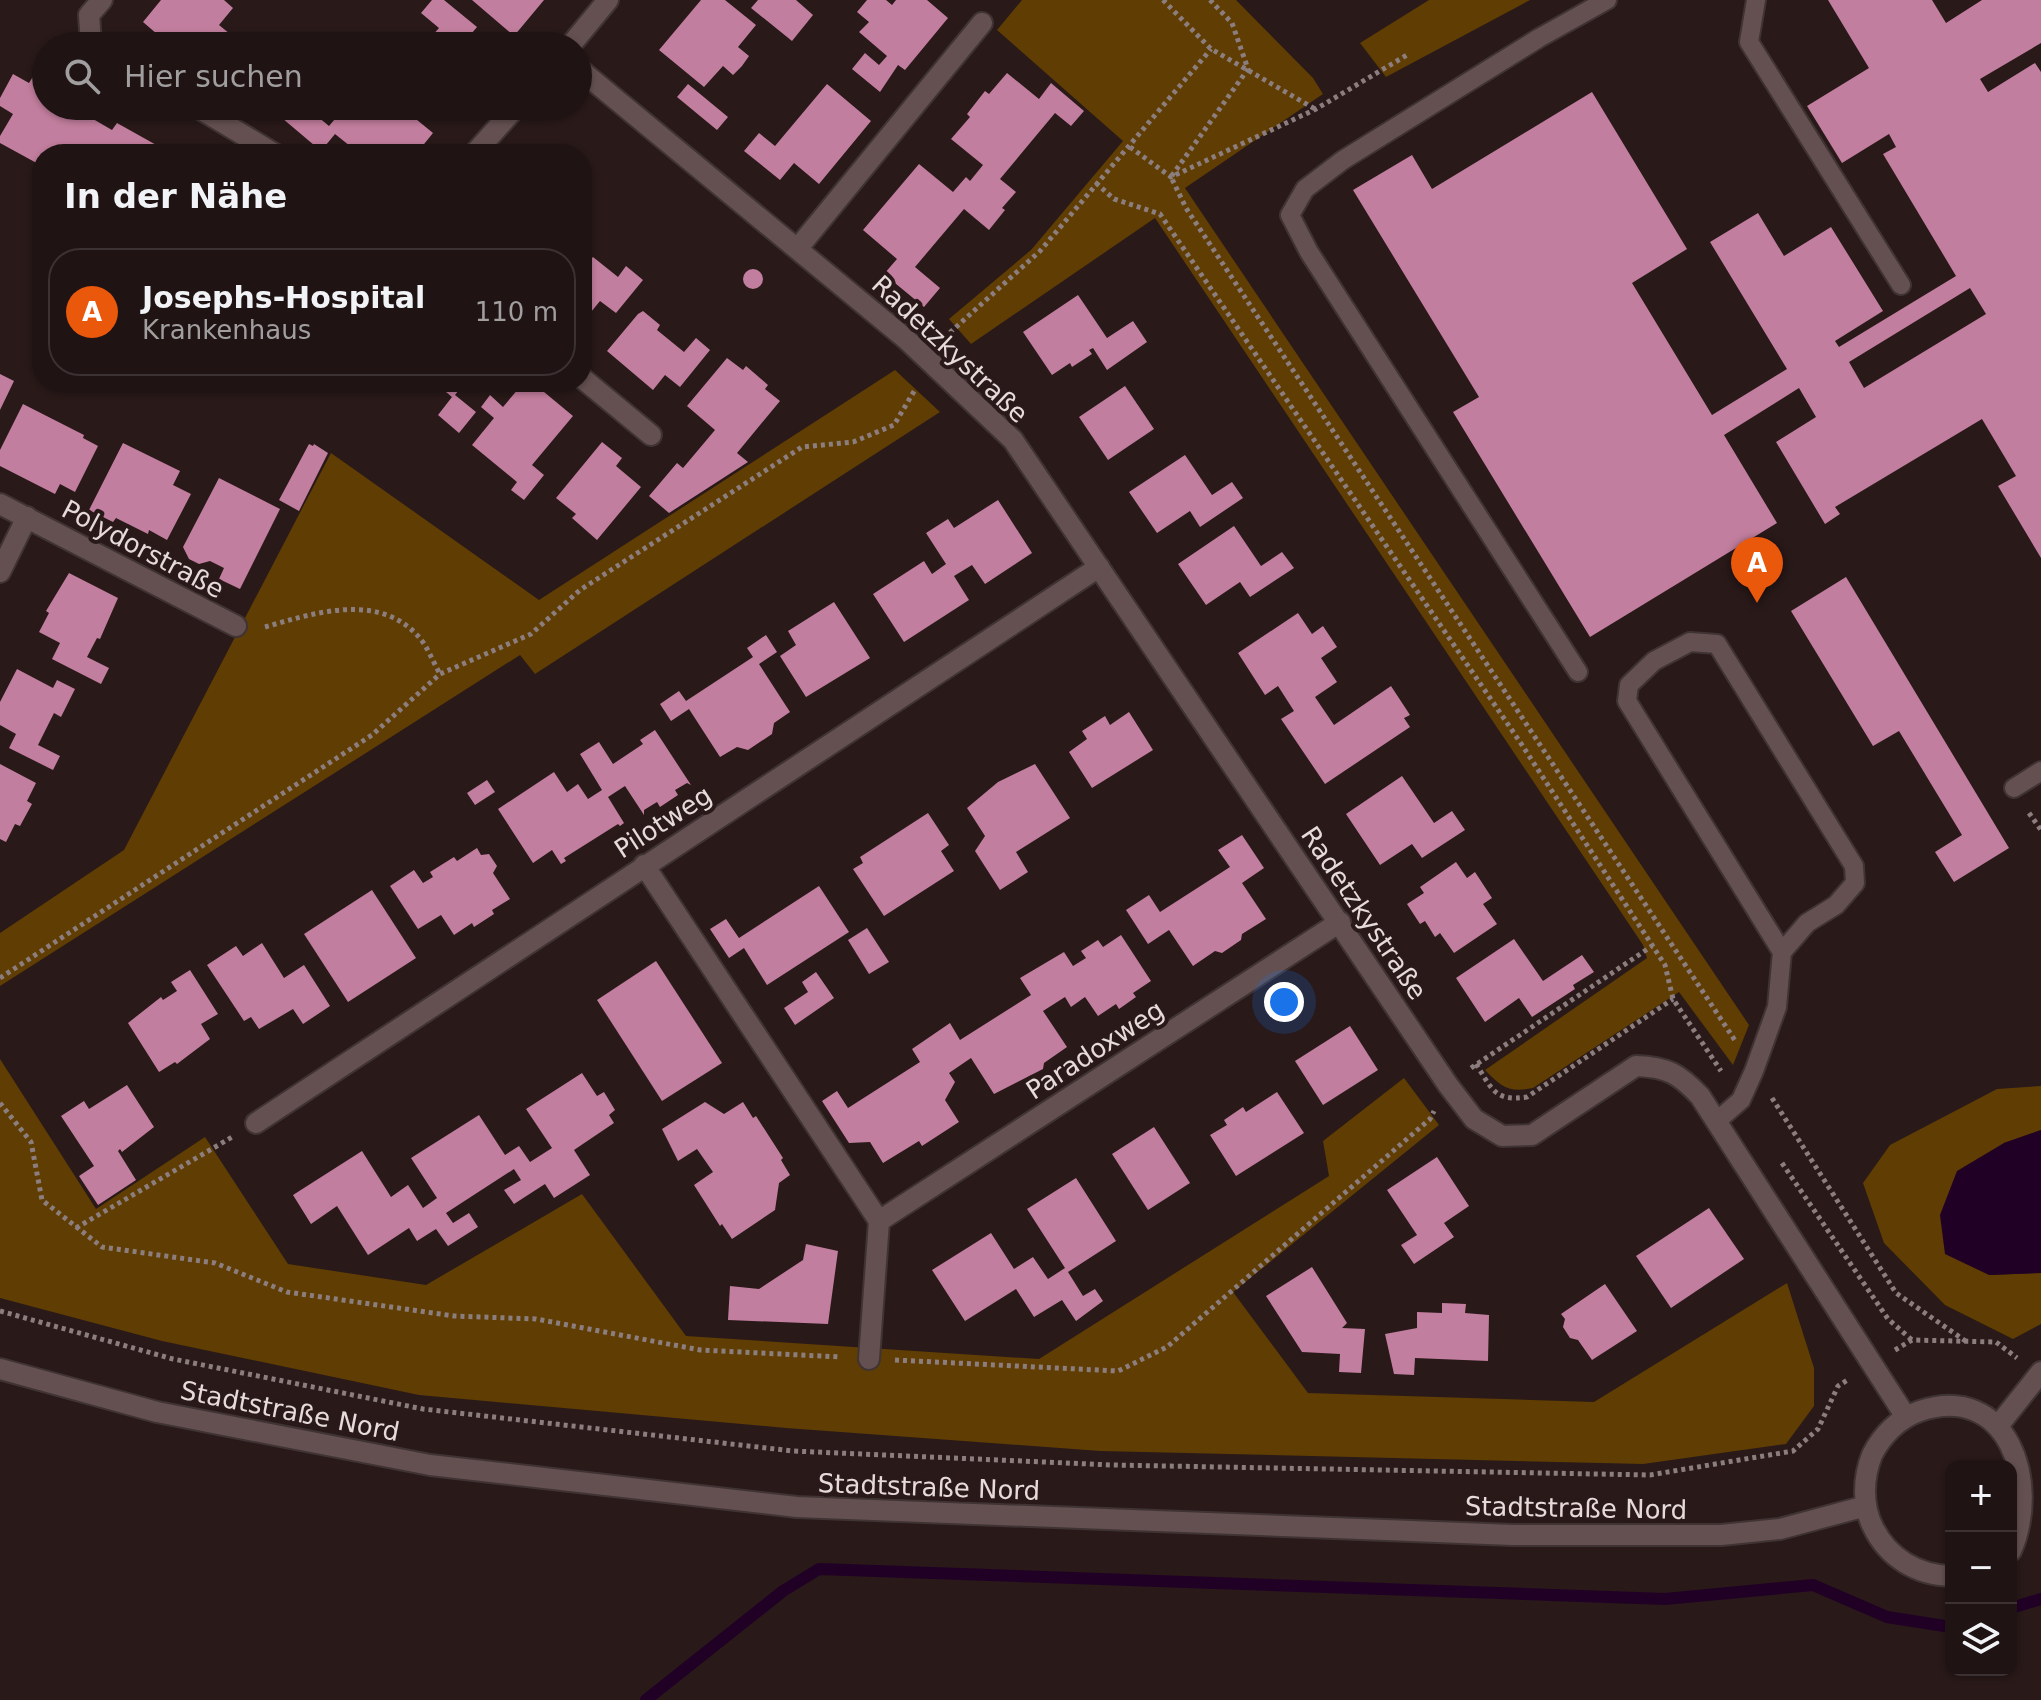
<!DOCTYPE html>
<html lang="de">
<meta charset="utf-8">
<style>
body{margin:0;font-family:"DejaVu Sans",sans-serif;background:#271c1c;color:#f1f3f6}
.controls{position:absolute;right:24px;bottom:24px;display:grid;overflow:hidden;border-radius:16px;box-shadow:0 2px 6px #0004}
.controls button{width:72px;height:72px;display:grid;place-items:center;padding:0;border:0;border-bottom:2px solid #3c3233;background:#1f1313;color:#f1f3f6;font:40px sans-serif}
.you{position:absolute;left:1284px;top:1002px;width:28px;height:28px;margin:-20px;border:6px solid #fff;border-radius:50%;background:#1a73e8;box-shadow:0 0 0 12px #1a73e833}
.badge{display:grid;place-items:center;width:52px;height:52px;border-radius:50%;background:#ea580c;color:#fff;font-size:26px;font-weight:700}
.pin{position:absolute;translate:-50% -66px;filter:drop-shadow(0 2px 4px #0008)}
.pin::after{content:'';position:absolute;top:42px;width:28px;height:24px;background:inherit;clip-path:polygon(0 0,100% 0,50% 100%)}
.list{margin:0;padding:0;list-style:none}
h2{display:flex;justify-content:space-between;align-items:center;height:104px;margin:0;padding:0 32px;font-size:34px}
h2 small{font-size:26px;font-weight:400;color:#a19ea0}
.list li{display:grid;grid-template-columns:52px 1fr auto;gap:24px;align-items:center;box-sizing:border-box;height:128px;margin:0 16px 16px;padding:0 16px;border:2px solid #3c3233;border-radius:32px}
.list b{display:block;font-size:30px;white-space:nowrap}
.list p{margin:0;font-size:26px;white-space:nowrap;color:#a19ea0}
.list em{font-size:26px;font-style:normal;color:#a19ea0}
.icon{flex:none;width:44px;height:44px;fill:none;stroke:currentColor;stroke-width:2;stroke-linecap:round;stroke-linejoin:round}
.map{position:relative;flex:none;width:2041px;height:1700px;overflow:hidden}
.search{position:absolute;background:#1f1313;box-shadow:0 2px 6px #0004;left:32px;top:32px;width:560px;height:88px;display:flex;align-items:center;gap:20px;box-sizing:border-box;padding:0 28px;border-radius:44px;color:#a19ea0;font-size:30px}
.panel{position:absolute;background:#1f1313;box-shadow:0 2px 6px #0004;left:32px;top:144px;width:560px;height:248px;border-radius:32px}
.map>svg:first-child{display:block}
</style>
<div class="map">
<svg width="2041" height="1700" viewBox="0 0 2041 1700">
<rect width="100%" height="100%" fill="#291919"/>
<g fill="#5f3d03">
<path d="M1022,0H1236L1313,78L1323,94L1185,188L1749,1025L1733,1065L1679,992L1533,1088C1509,1093 1501,1087 1485,1070L1647,958L1643,945L1155,218L971,344L949,319L1031,250L1123,141L997,30Z"/>
<path d="M1429,0H1530L1386,77L1360,43Z"/>
<path d="M895,370L940,412L535,674L520,655L0,986V933L124,850L331,453L539,600Z"/>
<path d="M0,1059L96,1209L205,1137L288,1264L426,1285L582,1194L686,1336L1039,1359L1329,1176L1323,1141L1404,1078L1439,1125L1233,1292L1308,1393L1594,1402L1787,1283L1814,1368V1406L1786,1444L1643,1464L1100,1451L786,1428L419,1395L162,1341L0,1298Z"/>
<path d="M2041,1086V1130L2004,1143L1989,1275L2041,1273V1324L2013,1339L1945,1305L1884,1243L1863,1183L1890,1145L1997,1089Z"/>
</g>
<path fill="#210026" d="M2041,1130V1273L1989,1275L1945,1254L1940,1215L1957,1171L2004,1143Z"/>
<g fill="none" stroke-linecap="round" stroke-linejoin="round">
<g stroke="#210026" stroke-width="12">
<path d="M2011,1608L2041,1599"/>
<path d="M646,1700L783,1591L819,1569L1665,1599L1813,1585L1887,1617L1951,1627"/>
</g>
</g>
<g fill="#c27e9e" fill-rule="evenodd">
<path d="M161,0H224L233,8L219,25L230,34L220,46L203,44L171,46L143,22Z"/>
<path d="M432,0H444L477,27L461,46H423L439,28L421,13Z"/>
<path d="M472,0H544L514,36Z"/>
<path d="M701,0H725L756,25L738,47L749,56L742,66L733,75L723,66L704,87L659,50Z"/>
<path d="M758,0H796L813,15L792,41L751,8Z"/>
<path d="M867,0H886L892,5L896,0H927L948,18L905,70L898,65L880,92L852,69L865,53L879,65L887,56L859,32L869,22L857,12Z"/>
<path d="M1828,0H1932L1946,23L1982,0H2041V43L1980,79L1988,92L2035,63L2041,72V558L1998,486L2016,476L1982,419L1835,507L1840,514L1825,524L1776,442L1816,417L1799,388L1724,435L1777,523L1590,637L1453,412L1479,397L1353,190L1412,155L1432,189L1592,92L1687,249L1632,283L1712,415L1787,369L1710,242L1758,213L1784,256L1831,227L1883,311L1835,341L1839,347L1956,276L1883,154L1896,147L1889,134L1842,163L1807,106L1869,68ZM1970,288L1986,314L1864,388L1849,362Z"/>
<path d="M1007,73L1039,99L1051,83L1084,111L1071,126L1055,113L1000,179L1016,192L1002,208L1005,210L989,230L964,209L915,267L940,288L924,307L884,274L897,259L863,230L919,164L953,192L966,177L970,181L983,165L951,139L970,117L967,114L985,91L989,94Z"/>
<path d="M13,74L29,83L34,75L42,80L46,74V106H84L81,112L112,130L117,123L167,151L165,154H42V166L0,143V136L13,114L0,106V98Z"/>
<path d="M688,84L728,117L717,130L677,97Z"/>
<path d="M827,84L871,121L819,184L794,163L780,180L744,151L759,133L775,146Z"/>
<path d="M292,106H305L329,126L346,106H400L433,133L416,154H360L335,134L321,151L282,118Z"/>
<path d="M582,257L588,262L593,257L618,277L626,266L643,280L616,313L600,301L582,323Z"/>
<circle cx="753" cy="279" r="10"/>
<path d="M1078,295L1107,338L1133,321L1147,342L1107,370L1093,348L1089,350L1092,354L1072,367L1070,363L1052,375L1023,332Z"/>
<path d="M643,311L660,325L657,330L684,352L696,338L710,350L680,387L665,375L653,390L607,351L638,314Z"/>
<path d="M727,358L743,370L746,366L768,385L765,389L780,401L737,453L748,462L669,513L649,496L677,463L683,468L715,430L687,406Z"/>
<path d="M0,374L14,381L0,410Z"/>
<path d="M434,382H465L455,395L476,412L459,433L438,415L452,397Z"/>
<path d="M524,382H532L573,416L532,465L544,475L524,500L511,490L517,482L472,445L494,418L481,407L490,395L503,407Z"/>
<path d="M1125,386L1154,429L1108,460L1079,417Z"/>
<path d="M23,404L84,435L83,438L98,446L75,492L60,484L55,494L0,466V450Z"/>
<path d="M602,442L622,458L616,466L641,487L597,540L572,518L576,514L556,498Z"/>
<path d="M123,443L180,471L173,485L191,494L167,540L149,530L148,534L116,518L113,522L89,510Z"/>
<path d="M309,444L313,446L314,444L328,453L299,511L279,500Z"/>
<path d="M1185,455L1212,495L1232,482L1243,498L1200,527L1190,511L1157,533L1129,492Z"/>
<path d="M219,478L280,509L240,589L219,579L224,568L210,561L199,564L189,559L183,547Z"/>
<path d="M998,500L1032,553L985,584L972,565L954,576L969,600L904,642L873,594L924,561L932,574L946,564L926,533L948,519L954,528Z"/>
<path d="M1234,526L1261,566L1282,552L1294,568L1250,597L1240,582L1206,605L1178,564Z"/>
<path d="M69,573L118,598L100,639L97,638L87,657L109,668L101,684L52,659L60,643L39,632L49,613L46,611Z"/>
<path d="M1846,577L2009,848L1954,882L1935,852L1962,835L1899,731L1873,746L1791,611Z"/>
<path d="M834,602L870,658L806,697L780,656L796,645L788,631Z"/>
<path d="M1298,613L1312,634L1323,626L1337,647L1321,658L1337,682L1315,697L1334,725L1391,686L1410,715L1404,718L1410,727L1325,784L1281,719L1294,711L1278,686L1265,695L1238,653Z"/>
<path d="M766,635L777,652L759,664L790,712L774,723L772,734L748,750L737,747L720,757L689,709L671,721L660,704L679,691L686,701L753,657L747,648Z"/>
<path d="M17,669L53,688L57,680L75,689L61,717L54,713L38,745L60,756L53,770L9,748L16,734L0,725V702Z"/>
<path d="M1129,712L1153,750L1092,788L1069,752L1087,739L1082,731L1105,716L1110,725Z"/>
<path d="M655,730L691,785L687,783L675,790L678,795L660,807L657,802L644,810V815L625,786L608,797L624,823L620,826L618,824L564,858L566,861L561,864L552,850L533,863L498,809L554,772L567,792L578,784L588,799L602,790L580,754L599,742L613,764L643,744L640,740Z"/>
<path d="M0,764L36,783L27,801L32,804L20,826L15,824L6,842L0,839Z"/>
<path d="M1035,764L1070,818L1016,852L1028,872L1000,890L975,851L985,836L967,808L998,782Z"/>
<path d="M1402,776L1434,823L1452,811L1465,830L1422,858L1412,844L1380,865L1346,814Z"/>
<path d="M487,780L495,792L475,805L467,793Z"/>
<path d="M928,813L949,845L941,851L954,871L884,916L853,869L863,863L860,857Z"/>
<path d="M1242,835L1264,868L1242,883L1266,919L1242,934L1241,940L1222,953L1215,951L1193,966L1169,930L1148,944L1126,910L1149,895L1160,912L1230,867L1218,850Z"/>
<path d="M477,848L481,855L489,854L497,866L493,873L510,899L492,910L494,914L474,927L472,923L454,935L441,915L418,929L390,886L414,870L423,883L433,877L430,872L454,857L457,861Z"/>
<path d="M1456,862L1467,878L1475,872L1492,898L1483,904L1497,924L1454,953L1440,933L1435,937L1425,921L1420,924L1407,904L1424,893L1420,887Z"/>
<path d="M819,886L849,932L767,985L744,948L729,958L710,929L726,919L739,938Z"/>
<path d="M372,890L416,958L348,1002L304,934Z"/>
<path d="M867,928L889,962L869,974L848,940Z"/>
<path d="M1121,935L1151,981L1133,993L1136,997L1119,1009L1116,1004L1098,1016L1085,997L1071,1007L1065,997L1043,1011L1067,1047L1044,1063L1043,1069L994,1094L971,1058L949,1073L955,1082L945,1100L959,1122L922,1146L919,1141L883,1163L870,1142L849,1143L822,1101L837,1091L848,1108L920,1062L912,1049L950,1023L960,1040L1031,995L1020,978L1064,952L1073,966L1086,958L1081,951L1098,940L1103,947Z"/>
<path d="M1514,939L1543,981L1582,955L1594,972L1573,985L1575,989L1532,1017L1519,998L1485,1022L1456,978Z"/>
<path d="M262,943L284,978L304,965L330,1006L303,1024L293,1009L259,1029L251,1017L244,1021L207,965L236,946L243,956Z"/>
<path d="M656,961L722,1063L662,1101L597,1000Z"/>
<path d="M190,970L218,1014L201,1024L210,1039L177,1064L175,1062L159,1072L128,1023L161,997L163,1000L177,991L171,982Z"/>
<path d="M816,972L834,998L795,1025L784,1008L808,992L802,982Z"/>
<path d="M1350,1026L1378,1070L1323,1105L1295,1061Z"/>
<path d="M582,1073L597,1096L604,1092L615,1110L609,1115L614,1123L574,1150L590,1175L554,1198L545,1184L514,1204L504,1190L521,1180L514,1169L446,1213L453,1223L469,1213L478,1227L448,1246L436,1229L417,1241L409,1228L368,1255L337,1206L311,1224L293,1195L362,1151L391,1197L408,1185L423,1208L437,1198L411,1158L479,1115L505,1155L519,1146L530,1162L552,1148L526,1109Z"/>
<path d="M127,1085L154,1127L122,1152L120,1149L118,1151L136,1180L98,1205L79,1176L94,1166L61,1116L84,1101L89,1109Z"/>
<path d="M1277,1092L1304,1133L1236,1176L1210,1135L1227,1125L1224,1120L1243,1107L1246,1112Z"/>
<path d="M705,1102L724,1114L743,1102L753,1118L756,1116L783,1158L781,1160L790,1175L779,1183L775,1210L732,1239L722,1224L720,1226L694,1185L713,1172L697,1149L678,1161L662,1129Z"/>
<path d="M1154,1127L1190,1183L1148,1210L1112,1154Z"/>
<path d="M1437,1157L1469,1206L1444,1223L1454,1237L1414,1264L1401,1245L1417,1235L1387,1190Z"/>
<path d="M1076,1178L1116,1241L1068,1272L1083,1296L1095,1289L1103,1301L1076,1321L1062,1300L1034,1317L1016,1289L965,1321L932,1270L991,1233L1014,1269L1033,1257L1048,1279L1065,1268L1027,1209Z"/>
<path d="M1709,1208L1744,1259L1671,1308L1636,1256Z"/>
<path d="M806,1244L838,1251L828,1324L728,1320L730,1286L759,1289L803,1260Z"/>
<path d="M1312,1267L1347,1323L1342,1328L1365,1329L1361,1373L1339,1372L1340,1354L1302,1352L1266,1296Z"/>
<path d="M1605,1284L1637,1331L1592,1360L1578,1340L1570,1338L1563,1327L1565,1319L1561,1314Z"/>
<path d="M1442,1303L1466,1304L1465,1313L1489,1315L1488,1361L1415,1358L1414,1375L1394,1374L1385,1334L1417,1328V1312L1442,1313Z"/>
</g>
<g fill="none" stroke-linecap="round" stroke-linejoin="round">
<defs>
<g id="lane">
<path d="M1756,0L1749,42L1901,285"/>
<path d="M1578,672L1309,252L1290,215L1305,189L1343,160L1539,38L1607,0"/>
<path d="M2014,788L2041,771"/>
<path d="M1717,1121L1741,1100L1754,1071L1777,1007L1782,952L1627,701L1629,685L1654,661L1690,642L1717,644L1854,866L1855,883L1836,905L1807,923L1782,952"/>
</g>
<g id="street">
<path d="M94,46L91,44L89,15L102,0"/>
<path d="M570,46L608,0"/>
<path d="M578,68L906,339L1013,440L1448,1085L1474,1119L1502,1136L1532,1135L1636,1066C1668,1067 1679,1074 1700,1096L1906,1417"/>
<path d="M195,106L275,154"/>
<path d="M474,154L517,106"/>
<path d="M798,248L982,23"/>
<path d="M582,378L651,435"/>
<path d="M0,504L236,626"/>
<path d="M0,572L27,517"/>
<path d="M644,865L879,1221L1340,922"/>
<path d="M256,1123L1099,567"/>
<path d="M869,1359L879,1221"/>
<path d="M2002,1421L2041,1372"/>
</g>
<g id="secondary">
<path d="M0,1369L157,1412L430,1465L797,1507L1513,1535H1721L1780,1529L1866,1506"/>
<path d="M1951,1576C1917,1575 1888,1558 1873,1527C1862,1505 1863,1478 1872,1455C1882,1435 1899,1418 1920,1411C2008,1382 2041,1483 2011,1551"/>
</g>
</defs>
<use href="#lane" stroke="#403334" stroke-width="22"/>
<use href="#street" stroke="#403334" stroke-width="24"/>
<use href="#secondary" stroke="#403334" stroke-width="24"/>
<g stroke="#8c7e7e" stroke-width="5" stroke-dasharray="4 4" stroke-linecap="butt">
<path d="M1163,0L1211,49L1315,109"/>
<path d="M1210,0L1232,23L1248,69L1171,177L1186,208L1736,1042"/>
<path d="M1130,147L1171,177L1316,109L1407,55"/>
<path d="M1096,183L1114,199L1160,214L1520,742L1665,965L1673,999L1721,1071"/>
<path d="M944,338L1040,251L1211,49"/>
<path d="M265,627C314,613 378,592 418,636C427,645 433,662 440,674"/>
<path d="M2029,813L2041,830"/>
<path d="M0,978L372,735L440,674L531,634L580,590L802,447L853,442L894,425L916,388"/>
<path d="M1476,1064C1492,1089 1495,1102 1527,1097L1673,999"/>
<path d="M1471,1068L1652,946"/>
<path d="M1772,1098L1896,1293L1967,1342"/>
<path d="M0,1103L31,1142L42,1200L102,1247L215,1263L287,1292L454,1316L536,1319L700,1350L841,1357"/>
<path d="M1782,1163L1888,1319L1912,1340"/>
<path d="M76,1228L234,1136"/>
<path d="M0,1311L173,1359L423,1409L793,1451L1112,1465L1650,1475L1793,1451L1818,1429L1838,1386L1849,1379"/>
<path d="M1895,1350L1912,1340L1996,1342L2017,1358"/>
<path d="M895,1360L1118,1371L1167,1347L1430,1119L1434,1111"/>
</g>
<use href="#lane" stroke="#645050" stroke-width="18"/>
<use href="#street" stroke="#645050" stroke-width="20"/>
<use href="#secondary" stroke="#645050" stroke-width="20"/>
</g>
<g text-anchor="middle" dominant-baseline="central" stroke-width="8" stroke-linejoin="round" paint-order="stroke">
<g font-size="26" fill="#e6dada" stroke="#291919">
<text transform="translate(950 349) rotate(43)">Radetzkystraße</text>
<text transform="translate(143 549) rotate(28)">Polydorstraße</text>
<text transform="translate(663 822) rotate(-33)">Pilotweg</text>
<text transform="translate(1364 913) rotate(56)">Radetzkystraße</text>
<text transform="translate(1095 1050) rotate(-33)">Paradoxweg</text>
<text transform="translate(290 1411) rotate(11)">Stadtstraße Nord</text>
<text transform="translate(929 1487) rotate(2)">Stadtstraße Nord</text>
<text transform="translate(1576 1508) rotate(1)">Stadtstraße Nord</text>
</g>
</g>
</svg>
<div class="controls">
<button>+</button>
<button>−</button>
<button><svg class="icon" aria-label="layers" viewBox="0 0 24 24"><path d="M12 4l9 5-9 5-9-5zM3 14l9 5 9-5"/></svg></button>
</div>
<div class="you"></div>
<div class="pin badge" style="left:1757px;top:603px">A</div>
<div class="search"><svg class="icon" aria-label="search" viewBox="0 0 24 24"><circle cx="10" cy="10" r="6"/><path d="M15 15l6 6"/></svg>Hier suchen</div>
<section class="panel">
<h2>In der Nähe<small></small></h2>
<ul class="list">
<li><span class="badge">A</span><div><b>Josephs-Hospital</b><p>Krankenhaus</p></div><em>110 m</em></li>
</ul>
</section>
</div>
